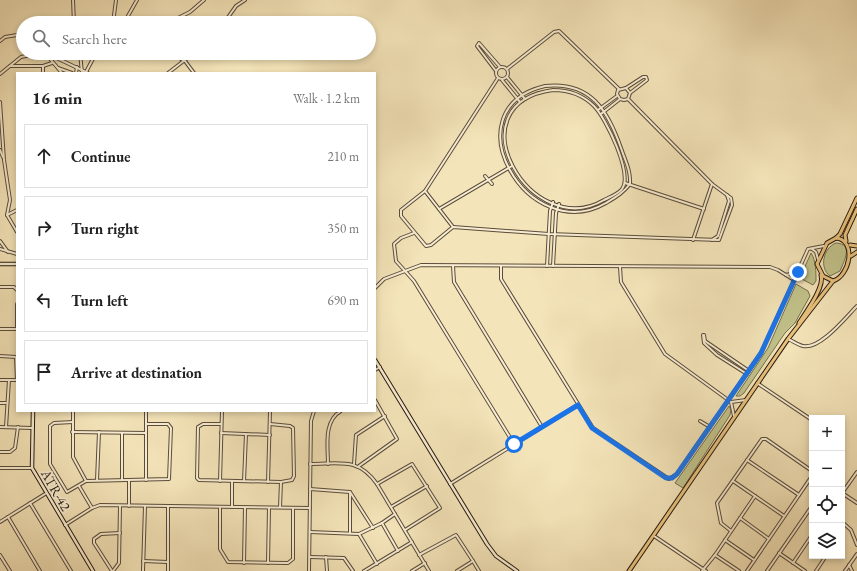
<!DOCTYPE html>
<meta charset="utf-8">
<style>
body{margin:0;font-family:"EB Garamond",serif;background:#f6f6f6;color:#222}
.controls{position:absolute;right:12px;bottom:12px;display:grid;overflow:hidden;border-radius:0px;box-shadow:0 2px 6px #0003}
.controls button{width:36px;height:36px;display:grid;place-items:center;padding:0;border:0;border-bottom:1px solid #e0e0e0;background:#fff;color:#222;font:20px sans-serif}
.stop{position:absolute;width:12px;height:12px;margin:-9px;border:3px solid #1a73e8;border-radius:50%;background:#fff}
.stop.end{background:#1a73e8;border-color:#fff;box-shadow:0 1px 4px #0008}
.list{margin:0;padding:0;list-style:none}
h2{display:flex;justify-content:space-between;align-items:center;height:52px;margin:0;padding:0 16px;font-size:17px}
h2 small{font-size:13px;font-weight:400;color:#767676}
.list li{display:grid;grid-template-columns:26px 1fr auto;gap:12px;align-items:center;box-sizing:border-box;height:64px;margin:0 8px 8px;padding:0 8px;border:1px solid #e0e0e0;border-radius:0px}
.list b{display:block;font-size:15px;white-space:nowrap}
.list em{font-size:13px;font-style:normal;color:#767676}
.icon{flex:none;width:22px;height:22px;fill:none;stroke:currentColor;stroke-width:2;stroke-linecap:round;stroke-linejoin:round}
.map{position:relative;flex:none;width:857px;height:571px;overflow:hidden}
.search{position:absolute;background:#fff;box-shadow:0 2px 6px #0003;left:16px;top:16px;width:360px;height:44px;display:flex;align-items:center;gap:10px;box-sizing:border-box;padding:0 14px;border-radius:22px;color:#767676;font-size:15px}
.panel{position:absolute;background:#fff;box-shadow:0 2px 6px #0003;left:16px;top:72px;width:360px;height:340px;border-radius:0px}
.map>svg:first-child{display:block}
</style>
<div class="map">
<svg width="857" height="571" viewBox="0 0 857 571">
<rect width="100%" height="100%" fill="#f4e4b9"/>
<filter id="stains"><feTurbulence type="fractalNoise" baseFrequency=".005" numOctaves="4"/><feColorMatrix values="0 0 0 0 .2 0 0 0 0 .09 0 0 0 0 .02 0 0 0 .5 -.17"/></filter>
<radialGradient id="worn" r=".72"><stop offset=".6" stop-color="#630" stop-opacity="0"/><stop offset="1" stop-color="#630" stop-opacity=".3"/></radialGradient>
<g fill="#c2c28a" stroke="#746e4c">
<path d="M836,243C854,244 844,261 840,271L830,276C819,268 823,248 836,243Z"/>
<path d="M811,253C816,260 816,273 816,281L813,285L800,278Z"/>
<path d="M796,284L808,291L810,296L795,323L785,333L744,393L740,396H736L768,348Z"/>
<path d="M729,406L731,410L730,415L683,488L675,483Z"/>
</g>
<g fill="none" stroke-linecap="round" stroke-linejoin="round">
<defs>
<g id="street">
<path d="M73,0L74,23"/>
<path d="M113,23L116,0"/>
<path d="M124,23L137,0"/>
<path d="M168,23L190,12L204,0"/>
<path d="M224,23L236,6L245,0"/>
<path d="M0,41L5,37L23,34"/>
<path d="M46,53L88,73"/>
<path d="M80,53L82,73"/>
<path d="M170,53L185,61L194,73"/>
<path d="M46,54L62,73"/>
<path d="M10,66H43"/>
<circle cx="502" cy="73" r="6"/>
<path d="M58,68L72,73"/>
<path d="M507,69L554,32L559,31L619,89"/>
<path d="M496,71L477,46L479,43L500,67"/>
<path d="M86,72L96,53"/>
<path d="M43,73V66L52,63"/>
<path d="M76,73L77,67"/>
<path d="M168,73L194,53"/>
<path d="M0,74L21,57L41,53"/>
<path d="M507,77L525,99"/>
<path d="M498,78L425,191L401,210V216L426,246L431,245L453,227L549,234L719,240L732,205L731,198L712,184L628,99"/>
<path d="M502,80L520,102"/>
<path d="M545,86C591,81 608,111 621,148C625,160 631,171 630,184C623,193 616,197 606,203C528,248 448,109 545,86Z"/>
<path d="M626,88L643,77H646L647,80L630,93"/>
<path d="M553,90C568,90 583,95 594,106C606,118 633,174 622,189C618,194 610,197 604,200C531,243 451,104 553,90Z"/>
<path d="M0,102L4,160L10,200L7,215L17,232"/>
<path d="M598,110L617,96"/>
<path d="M601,114L620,99L624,100L628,99L630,93L626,88L618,90L617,94L620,99"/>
<path d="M0,150L3,157"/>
<path d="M485,176L492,184"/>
<path d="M625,183L704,209"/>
<path d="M425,191L453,227"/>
<path d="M439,209L512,166"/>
<path d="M7,215L17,210"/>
<path d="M414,233L401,238L394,244L396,261L414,281L514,444"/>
<path d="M693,240L712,184"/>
<path d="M712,240L718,236L729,201L727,195"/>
<path d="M0,241L8,252"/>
<path d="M0,249L17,254"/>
<path d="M812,249L816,252L818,259"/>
<path d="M453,266L454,282L542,427"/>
<path d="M501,266V279L593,428L669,479L677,474L761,353L794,280"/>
<path d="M547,266L550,211L553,202"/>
<path d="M553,266L556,213L559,204"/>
<path d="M620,267L621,282L665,354L731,402L746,400"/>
<path d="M786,275L798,272"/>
<path d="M0,287H14L17,290"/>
<path d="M375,288L384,279L421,265L770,267L778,270L794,280L808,249L824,246"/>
<path d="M0,329H17"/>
<path d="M17,329V304"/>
<path d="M703,335L704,343L717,355L747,374"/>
<path d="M704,335L705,341L749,371"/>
<path d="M788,339C793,341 798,345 803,346C820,350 846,317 857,306"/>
<path d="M0,356L16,357L17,380"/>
<path d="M375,370L380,367"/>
<path d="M0,380H16"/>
<path d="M757,383L812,420"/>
<path d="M731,402L734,416"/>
<path d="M0,403H6"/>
<path d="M73,411V457L86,481"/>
<path d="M700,421L710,427"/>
<path d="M73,422L54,423L50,426V464L67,492L86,481L169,479L171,428L168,424H146"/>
<path d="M221,424H203L198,427L197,478L199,480L281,482L292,480L294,476L293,428L290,426L270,424"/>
<path d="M0,427L32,428"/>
<path d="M6,427L9,380"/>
<path d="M72,432L146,433"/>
<path d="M221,433L270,435"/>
<path d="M0,452H10L15,448L18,427"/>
<path d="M747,460L799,495"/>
<path d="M310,464C340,464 358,457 377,484L429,571"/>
<path d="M328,464C328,447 323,421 341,411"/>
<path d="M354,464L356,435L385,416"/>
<path d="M359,466L397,439L375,400"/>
<path d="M0,468H32"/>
<path d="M97,480L99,432"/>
<path d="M122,480V433"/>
<path d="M129,480V506"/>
<path d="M146,480V411"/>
<path d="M220,481L222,411"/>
<path d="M244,481L246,434"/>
<path d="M733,481L784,516"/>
<path d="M268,482L270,411"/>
<path d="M377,484L412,464L440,508L405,530"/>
<path d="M450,484L578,405"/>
<path d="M79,486L92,508"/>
<path d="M310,489L350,492L373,528"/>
<path d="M842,493L857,472"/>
<path d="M842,493L857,503"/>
<path d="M30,503L71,571"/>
<path d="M232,507V481"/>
<path d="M280,507L281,482"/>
<path d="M391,507L427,486"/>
<path d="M220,508V549L228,562L288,563L293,559V508"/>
<path d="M395,514L382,523L398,551"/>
<path d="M8,517L40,571"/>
<path d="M740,518L769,539"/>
<path d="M0,522L45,494"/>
<path d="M842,522L851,530L857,545"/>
<path d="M65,525L92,508L100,505L310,508"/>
<path d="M731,531L721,523L717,503L762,439H766L812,471"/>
<path d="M310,532L359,534L382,523"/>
<path d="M350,533V492"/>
<path d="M359,534L377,564"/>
<path d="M654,536L706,571"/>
<path d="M725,540L754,560"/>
<path d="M779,553L805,571"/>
<path d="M0,555L10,571"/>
<path d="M419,555L456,535L473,561L457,571"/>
<path d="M715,555L739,571"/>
<path d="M310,557L344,558L353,571"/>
<path d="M326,557L327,571"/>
<path d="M143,561L168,562"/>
<path d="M473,561L479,571"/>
<path d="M244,563L245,508"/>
<path d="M268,563L269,508"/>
<path d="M793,563L812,535"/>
<path d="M849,565L852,571"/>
<path d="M112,571L94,543V539L101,534L120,533"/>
<path d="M113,571L119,563L120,506"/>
<path d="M143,571L145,506"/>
<path d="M168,571V506"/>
<path d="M309,571L311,421L314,411"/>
<path d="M364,571L412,542"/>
<path d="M412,571L425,563"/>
<path d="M702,571L715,555L755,496"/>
<path d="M747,571L812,476"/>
<path d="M767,571L812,506"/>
<path d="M816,571L826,556"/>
<path d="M845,571L857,554"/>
</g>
<g id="secondary">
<path d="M0,264H17"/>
<path d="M375,360L487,544L496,556L517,571"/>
<path d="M33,411L32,468L93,571"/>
</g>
<g id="primary">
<path d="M836,238C857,240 850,276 833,281L823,276L817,264L827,243Z"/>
<path d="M836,238L840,234L857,198"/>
<path d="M846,241L845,235L857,209"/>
<path d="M850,245L857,246"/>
<path d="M851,256L857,252"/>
<path d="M799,323C806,312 825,287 821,275"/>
<path d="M629,571L788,339L833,281"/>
</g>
</defs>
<use href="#street" stroke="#5a4c3a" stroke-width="4"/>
<use href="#secondary" stroke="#261a0f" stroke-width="4.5"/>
<use href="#primary" stroke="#261a0f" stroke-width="5"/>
<use href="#street" stroke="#f8edd2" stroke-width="2"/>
<use href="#secondary" stroke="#f8edd2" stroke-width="2.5"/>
<use href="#primary" stroke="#eac27c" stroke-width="3"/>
</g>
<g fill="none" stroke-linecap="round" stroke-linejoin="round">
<path stroke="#1a73e8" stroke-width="5" d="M514,444L578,405L592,428L666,478H672L677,474L761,353L798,272"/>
</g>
<g text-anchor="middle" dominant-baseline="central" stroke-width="3.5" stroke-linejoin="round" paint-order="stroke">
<g font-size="14" fill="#261a0f" stroke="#f8edd2">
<text transform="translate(56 490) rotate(60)">ATR-42</text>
</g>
</g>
<rect width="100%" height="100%" filter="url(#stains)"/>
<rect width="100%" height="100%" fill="url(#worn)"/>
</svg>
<div class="controls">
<button>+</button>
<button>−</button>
<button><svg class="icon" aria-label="locate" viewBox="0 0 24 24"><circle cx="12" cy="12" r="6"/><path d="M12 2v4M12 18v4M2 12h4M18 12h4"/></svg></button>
<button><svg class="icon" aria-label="layers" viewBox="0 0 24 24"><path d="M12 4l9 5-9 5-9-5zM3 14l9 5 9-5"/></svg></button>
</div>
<div class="stop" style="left:514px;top:444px"></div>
<div class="stop end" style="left:798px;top:272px"></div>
<div class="search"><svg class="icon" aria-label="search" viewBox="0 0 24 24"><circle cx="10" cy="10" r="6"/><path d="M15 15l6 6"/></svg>Search here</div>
<section class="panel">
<h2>16 min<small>Walk · 1.2 km</small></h2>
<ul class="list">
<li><svg class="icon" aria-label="ahead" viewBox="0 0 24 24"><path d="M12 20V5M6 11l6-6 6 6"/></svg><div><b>Continue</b></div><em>210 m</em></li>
<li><svg class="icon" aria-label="right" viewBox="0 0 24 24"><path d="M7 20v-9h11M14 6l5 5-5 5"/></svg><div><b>Turn right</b></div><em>350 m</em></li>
<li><svg class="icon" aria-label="left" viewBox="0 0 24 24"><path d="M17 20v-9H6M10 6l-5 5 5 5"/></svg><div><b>Turn left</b></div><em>690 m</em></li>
<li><svg class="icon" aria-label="arrive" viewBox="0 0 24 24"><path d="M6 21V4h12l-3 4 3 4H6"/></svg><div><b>Arrive at destination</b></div></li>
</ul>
</section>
</div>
